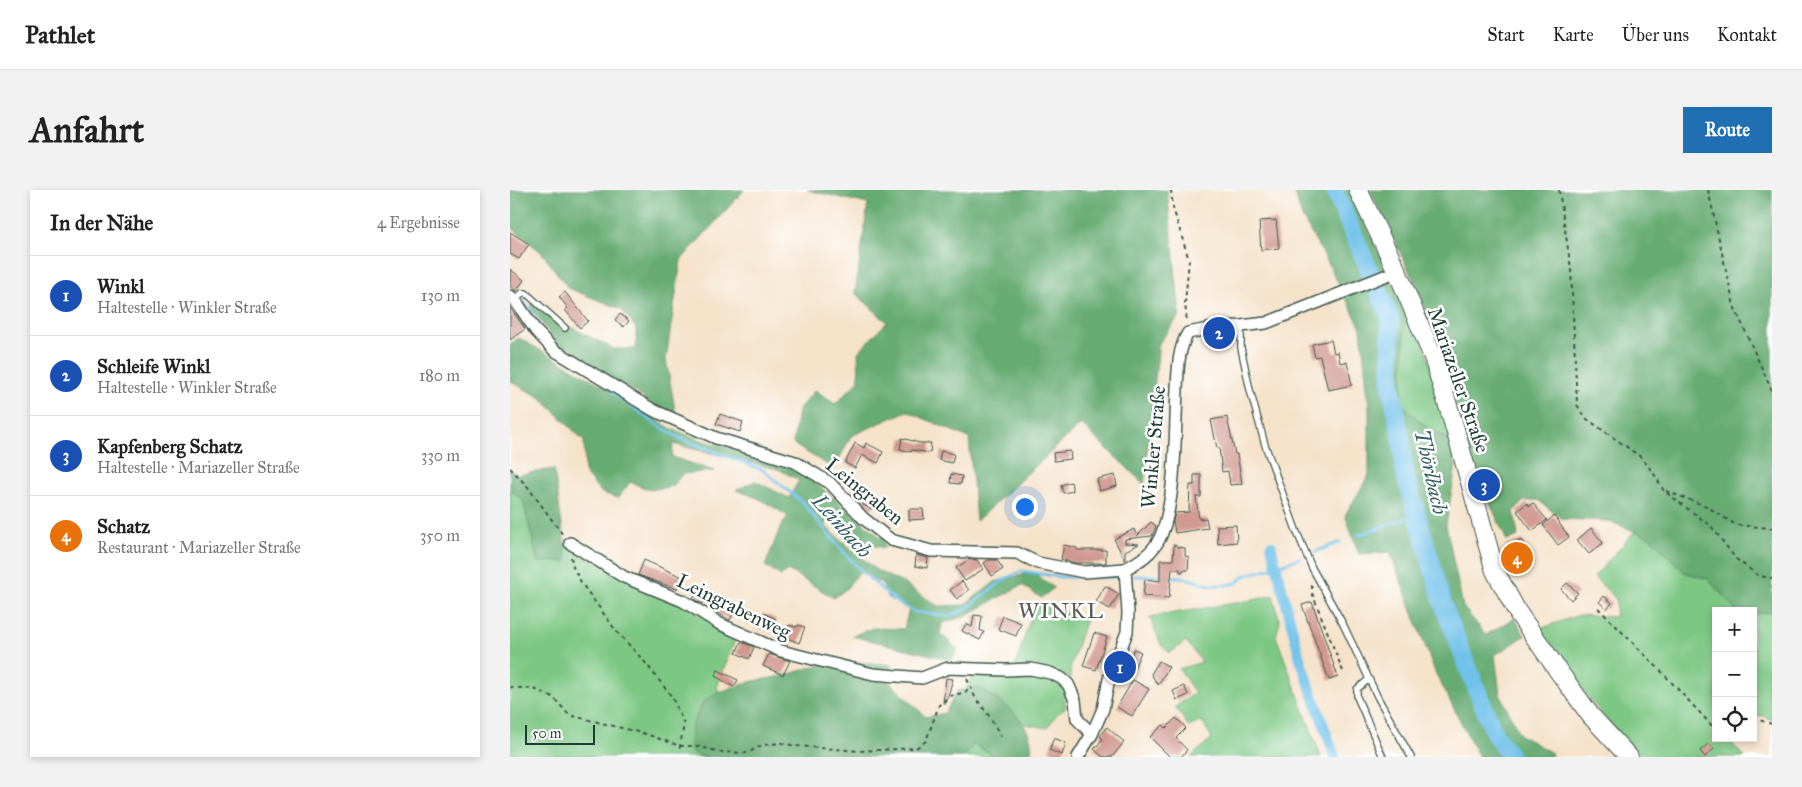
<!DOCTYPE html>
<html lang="de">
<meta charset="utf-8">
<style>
body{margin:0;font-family:"IM FELL Great Primer",serif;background:#f2f2f2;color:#222}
.controls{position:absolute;right:15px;bottom:15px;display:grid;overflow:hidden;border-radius:0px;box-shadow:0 2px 8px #0003}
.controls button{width:45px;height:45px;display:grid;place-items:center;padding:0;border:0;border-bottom:1px solid #e0e0e0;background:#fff;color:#222;font:25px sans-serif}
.scale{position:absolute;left:15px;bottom:12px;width:70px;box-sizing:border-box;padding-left:5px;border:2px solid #1f3d34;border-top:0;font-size:14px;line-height:18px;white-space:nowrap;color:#1f3d34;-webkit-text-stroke:4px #fff;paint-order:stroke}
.you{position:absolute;left:514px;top:316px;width:18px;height:18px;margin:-12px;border:4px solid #fff;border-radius:50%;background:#1a73e8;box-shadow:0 0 0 8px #1a73e833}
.badge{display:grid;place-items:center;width:32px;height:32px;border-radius:50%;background:#1f6fb2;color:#fff;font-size:16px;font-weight:700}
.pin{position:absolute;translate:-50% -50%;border:2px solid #fff;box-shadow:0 1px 5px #0006}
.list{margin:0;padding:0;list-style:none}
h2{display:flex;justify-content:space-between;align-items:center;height:65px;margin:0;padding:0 20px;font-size:21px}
h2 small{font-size:16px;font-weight:400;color:#767676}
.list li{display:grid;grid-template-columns:32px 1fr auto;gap:15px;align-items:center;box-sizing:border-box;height:80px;padding:0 20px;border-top:1px solid #e0e0e0}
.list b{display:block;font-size:19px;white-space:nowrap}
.list p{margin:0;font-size:16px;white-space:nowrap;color:#767676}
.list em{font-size:16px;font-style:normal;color:#767676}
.icon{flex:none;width:28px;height:28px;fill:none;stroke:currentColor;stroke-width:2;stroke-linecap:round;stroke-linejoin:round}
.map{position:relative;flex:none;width:1262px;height:567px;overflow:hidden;border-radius:0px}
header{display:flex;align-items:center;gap:30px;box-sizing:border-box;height:70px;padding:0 25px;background:#fff;border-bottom:1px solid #e0e0e0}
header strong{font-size:24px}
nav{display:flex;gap:28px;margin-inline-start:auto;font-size:18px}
.intro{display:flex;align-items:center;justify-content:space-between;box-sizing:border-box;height:120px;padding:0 30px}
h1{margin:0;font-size:35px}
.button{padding:12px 22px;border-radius:0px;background:#1f6fb2;color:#fff;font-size:18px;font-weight:700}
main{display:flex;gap:30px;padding:0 30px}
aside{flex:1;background:#fff;border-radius:0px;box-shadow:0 2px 8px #0003}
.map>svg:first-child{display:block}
</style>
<header>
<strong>Pathlet</strong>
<nav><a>Start</a><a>Karte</a><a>Über uns</a><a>Kontakt</a></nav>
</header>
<div class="intro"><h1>Anfahrt</h1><a class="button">Route</a></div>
<main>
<aside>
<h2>In der Nähe<small>4 Ergebnisse</small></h2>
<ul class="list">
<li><span class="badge" style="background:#1a4fb4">1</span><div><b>Winkl</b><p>Haltestelle · Winkler Straße</p></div><em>130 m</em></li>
<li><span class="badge" style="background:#1a4fb4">2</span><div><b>Schleife Winkl</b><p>Haltestelle · Winkler Straße</p></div><em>180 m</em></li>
<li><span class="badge" style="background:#1a4fb4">3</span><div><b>Kapfenberg Schatz</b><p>Haltestelle · Mariazeller Straße</p></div><em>330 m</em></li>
<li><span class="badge" style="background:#e8710a">4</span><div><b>Schatz</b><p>Restaurant · Mariazeller Straße</p></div><em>350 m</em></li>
</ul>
</aside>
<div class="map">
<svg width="1262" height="567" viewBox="0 0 1262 567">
<rect width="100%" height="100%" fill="#fff"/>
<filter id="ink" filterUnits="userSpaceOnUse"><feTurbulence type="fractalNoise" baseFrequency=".02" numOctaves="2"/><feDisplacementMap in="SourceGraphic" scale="10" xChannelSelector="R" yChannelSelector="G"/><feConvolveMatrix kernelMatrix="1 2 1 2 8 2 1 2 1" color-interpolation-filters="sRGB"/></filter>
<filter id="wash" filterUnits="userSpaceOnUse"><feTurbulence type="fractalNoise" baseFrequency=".0096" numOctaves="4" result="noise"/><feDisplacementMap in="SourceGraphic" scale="20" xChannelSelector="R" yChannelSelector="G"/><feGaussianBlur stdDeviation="1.12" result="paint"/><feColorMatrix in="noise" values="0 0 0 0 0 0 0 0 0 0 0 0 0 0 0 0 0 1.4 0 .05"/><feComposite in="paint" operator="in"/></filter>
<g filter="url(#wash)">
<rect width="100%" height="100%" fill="#f5e2c9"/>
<g fill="#7dc784" stroke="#4e825c">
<path d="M895,117L915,157L941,251L920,240L892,215Z"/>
<path d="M0,299L13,310L28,372L56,371L54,354L74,367L179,418L226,447L207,497L209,502L193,512L188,565L197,567H0Z"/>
<path d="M1125,341L1140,347L1174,382L1198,389L1227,421H1206V548H1217L1234,567H1132C1092,529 1060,484 1029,439L1069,425L1105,427L1106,409L1084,387Z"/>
<path d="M763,405L770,432L766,446L811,567H681L702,548L692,531L679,537L665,517L685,503L669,479L692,472L676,451L660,463L651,455L640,427L743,410Z"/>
<path d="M525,414L576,429L561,475L560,488L552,485L505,476Z"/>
<path d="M1262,422V530L1251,525L1243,529V424Z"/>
<path d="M466,482L524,483L555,495V519L547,524L537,538L515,534L489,509L456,499L461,487Z"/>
<path d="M463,554L487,567H454Z"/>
</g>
<g fill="#66ac72" stroke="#427453">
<path d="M0,0H234L171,70L156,169L166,225L147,219L126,202L97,187L49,157L21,118L22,113L30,118L53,140L61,137L104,159H126V138L111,119L58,98L32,63L0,36Z"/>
<path d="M298,0H657L670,125L649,153L634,294L571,234L466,331L459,248L397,221L341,246L324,279L283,254L288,220L305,200L325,214L349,190L348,162L377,132L345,103L358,14Z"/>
<path d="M784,0H816L876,131L874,199L890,287L906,349L947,467L981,547L995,567H969L925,482L880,362L849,364L835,325L859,285V218L851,138L817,71L792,27Z"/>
<path d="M829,0H841L874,75L895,117L892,215L920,240L941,251L946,276L936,335L953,417L976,445L1005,428L1015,446L985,465L990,504L1010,545L1042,563L1041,567H1007L998,555L959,465L908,306L889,220L883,126Z"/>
<path d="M860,0H1262V422L1243,424V421H1227L1198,389L1174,382L1140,347L1098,331L1052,329L1028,310L1014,311L1004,321L1008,346L997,351L962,273L930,154L908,100Z"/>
<path d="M9,148L107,204L160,238L191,250L234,262L292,282L374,350L375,358L359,355L337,331L317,320L316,337L366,380L393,393L428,416L454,415L485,392L523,382L544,398L531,408L512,395L453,427L432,433L430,444L448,459L442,470L342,446L363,438L394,439L399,419L377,407L373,394L349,382L336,399L324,408L278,380L271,386L255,376L270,338L278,326L250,309L226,300L245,291L279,308L289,290L268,279L163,254L162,267L204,281L172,284L163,296L140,300L120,292L108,308L92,303L75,284L74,251L31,208L0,191V154Z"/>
<path d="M44,279L57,371L28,372L13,310L0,299V280L7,285Z"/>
<path d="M324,470L382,475L375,488L416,527L435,523L447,501L467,497C490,510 530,536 520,567H487L463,554L454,567H197L188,565L182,562L180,553L182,535L193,512L209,502L243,491L273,486Z"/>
</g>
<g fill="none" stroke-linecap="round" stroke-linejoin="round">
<g stroke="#6fc1ea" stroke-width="3">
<path d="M9,106L23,124"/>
<path d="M102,202L143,232L169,248L253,280L292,312L336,365L358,387L387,412L404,422L438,426L453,421L495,389L511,381L551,387H571"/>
<path d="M848,345L906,325"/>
<path d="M805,362L830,352"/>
<path d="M625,386L671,387L699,395H716L726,393L736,385L762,378L790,368"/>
<path d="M583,387H610"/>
</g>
<path stroke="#6fc1ea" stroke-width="10" d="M761,355L791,472L825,567"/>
<path stroke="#6fc1ea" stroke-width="18" d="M824,0L880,127L881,195L891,248L895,284L935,420L985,545L1001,567"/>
</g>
<g id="blocks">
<g fill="#d0988f">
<path d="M766,30L769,58L751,60L749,31Z"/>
<path d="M0,42L19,54L9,69L0,64Z"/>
<path d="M0,79L14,90L6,101L0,96Z"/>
<path d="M55,102L78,131L70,138L55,120L58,118L49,107Z"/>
<path d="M0,117L15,139L0,150Z"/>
<path d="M110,124L119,131L114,137L105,130Z"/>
<path d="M821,150L824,163L828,162L830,173L837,172L842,195L818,200L810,166L805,167L802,154Z"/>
<path d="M210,224L233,232L230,242L206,234Z"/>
<path d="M717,227L725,264H727L732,294L720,295L718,281L712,282L709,257L707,258L701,230Z"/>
<path d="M392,248L410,253H421L420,263L402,260L401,262L390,259Z"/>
<path d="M345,253L354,258L356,253L373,262L368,273L352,265L345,278L335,273Z"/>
<path d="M431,261L444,264L442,273L429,270Z"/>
<path d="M560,261L561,269L544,271L543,263Z"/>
<path d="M441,284L452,286L451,294L440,293Z"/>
<path d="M605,285L607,296L590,301L587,289Z"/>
<path d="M684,285H691V307H686L689,329L696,328L698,338L665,343L663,331L665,323L679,322L680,295H684Z"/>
<path d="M561,292L563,301L553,303L551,295Z"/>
<path d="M357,306L366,311L362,319L353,315Z"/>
<path d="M1017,313L1019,316L1023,313L1037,330L1022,341L1007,321Z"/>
<path d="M399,319H413L414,329L399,330Z"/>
<path d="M1044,326L1059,347L1048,355L1033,335Z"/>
<path d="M641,332L646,336L642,346L615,349V353L629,354L615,361V370L604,349L624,339L627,346Z"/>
<path d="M726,335L727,352L708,354L707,336Z"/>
<path d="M1081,338L1093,353L1079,364L1067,350Z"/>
<path d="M1012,350L1020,369L1005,376L996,356Z"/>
<path d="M664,354L668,357L675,358V366L679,367L678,380H673V382H670V379H662L659,408L633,406L635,389L650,391V370H663Z"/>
<path d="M554,355L567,358V360H596V373H566L551,369Z"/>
<path d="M406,365L418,368L417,378L405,376Z"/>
<path d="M460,369L467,370L473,379L455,391L446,378Z"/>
<path d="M134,370L172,387L167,399L128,385Z"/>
<path d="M478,370H487L493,379L482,386L474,373Z"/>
<path d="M452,391L459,400L447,409L440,400Z"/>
<path d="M1057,393L1068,403L1061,410L1051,399Z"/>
<path d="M595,396L609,404L600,419L586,412Z"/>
<path d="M189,398L198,402L192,414L183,409Z"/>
<path d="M1094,406L1102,413L1097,419L1089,412Z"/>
<path d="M210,409L226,418L220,430L204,421Z"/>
<path d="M802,412L828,487L819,490L792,415Z"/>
<path d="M253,423L266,429L260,441L248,435Z"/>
<path d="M464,425L472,426L470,440L474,442L470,450L452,441L456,434L462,437Z"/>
<path d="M493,426L511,433L506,446L488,439Z"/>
<path d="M279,435L287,437L288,435L295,437L289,453L274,447Z"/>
<path d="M584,443L597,447L586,480L573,476Z"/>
<path d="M231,452L244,457L239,469L226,463Z"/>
<path d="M624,459L631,462L622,483L614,479Z"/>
<path d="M259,464L280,471L273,485L253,476Z"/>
<path d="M649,471L659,477L648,495L641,484Z"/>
<path d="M208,480L228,490L224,497L205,486Z"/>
<path d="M436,488L443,489L436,513H433Z"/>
<path d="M623,490L639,499L622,526L607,517Z"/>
<path d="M674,496L678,505L667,510L663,501Z"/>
<path d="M666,528L676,538L666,548L677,560L671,567H660L640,547L653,535L656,538Z"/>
<path d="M597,537L614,552L602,567H593L584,559L593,549L590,546Z"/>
<path d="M544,548L556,553L552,565L539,560Z"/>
<path d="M1199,553L1204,559L1195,567L1190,561Z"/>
</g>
</g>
</g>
<g filter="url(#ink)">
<use href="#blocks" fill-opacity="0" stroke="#3f564a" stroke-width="1"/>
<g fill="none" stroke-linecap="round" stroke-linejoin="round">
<defs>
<g id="service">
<path d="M5,110L12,103H16L55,138"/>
<path d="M731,136V158L740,200L755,255L786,340L802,378L833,434L868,508L901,567"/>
<path d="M859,489L847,499V507L873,567"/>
</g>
<g id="minor">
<path d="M0,106L5,110L26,141L44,160L143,220L206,248L285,272L320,293L353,328L381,350L421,361L507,363L528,373L574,382L615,379"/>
<path d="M60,353L114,387L173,411L210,434L271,461L363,484L412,488L438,478L496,480L521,479L540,483L551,488L558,494L565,510L567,529L582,544"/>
<path d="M568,567L582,544L593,519L599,489L617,442L618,422L615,379C627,373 637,367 645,356C667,327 665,237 667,199C668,180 668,159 678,143L708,137L731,136L756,133L887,81"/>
</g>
<path id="primary" d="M848,0L887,81L923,167L943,232L985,381L1008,423L1049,482L1081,526L1119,567"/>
</defs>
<use href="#service" stroke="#3f564a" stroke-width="8"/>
<use href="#minor" stroke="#3f564a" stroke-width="14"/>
<use href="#primary" stroke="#3f564a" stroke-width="20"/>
<g stroke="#3f564a" stroke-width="2" stroke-dasharray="4 4" stroke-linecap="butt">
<path d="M661,0L663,18L679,70L675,113L677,132"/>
<path d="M1049,0L1061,79L1067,215L1077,229L1131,267L1144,284L1154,301L1201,336L1226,369L1249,386L1262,388"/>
<path d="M1198,0L1224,116L1262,201"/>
<path d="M0,278L18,297L53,345"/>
<path d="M1156,301L1196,316L1226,335L1262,338"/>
<path d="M61,367L63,377L72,394L107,442L134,471L162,507L174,534L169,562"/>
<path d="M802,395V403L834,484"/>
<path d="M1088,418L1149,479L1206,540"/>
<path d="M457,489L465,507L480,527L491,547"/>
<path d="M0,497L24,499L43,507L59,525L136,544L170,556H187L210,562L238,563L252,555L271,553L287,556L349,561L406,558L416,551L429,515L440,506L456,502L459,496"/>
<path d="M1243,532L1249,530L1262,534"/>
<path d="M1215,548L1224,550L1226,548"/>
</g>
<use href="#service" stroke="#fff" stroke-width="5.5"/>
<use href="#minor" stroke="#fff" stroke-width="11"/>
<use href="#primary" stroke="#fff" stroke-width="18"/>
</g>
</g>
<g text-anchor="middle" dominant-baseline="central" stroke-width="5" stroke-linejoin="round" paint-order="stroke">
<g font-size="20" fill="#1f3d34" stroke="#fff">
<text transform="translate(949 190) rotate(71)">Mariazeller Straße</text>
<text transform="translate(643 257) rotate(-85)">Winkler Straße</text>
<text transform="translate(355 301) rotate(39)">Leingraben</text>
<text transform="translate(224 416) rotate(26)">Leingrabenweg</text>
</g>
<g font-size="21" font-style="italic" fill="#335e62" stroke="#fff">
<text transform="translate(921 282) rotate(77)">Thörlbach</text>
<text transform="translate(332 336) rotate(48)">Leinbach</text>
</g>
<g font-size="22" letter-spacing="1" fill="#5d5d54" stroke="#fff">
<text x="551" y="420">WINKL</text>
</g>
</g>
</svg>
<div class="controls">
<button>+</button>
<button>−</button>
<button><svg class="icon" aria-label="locate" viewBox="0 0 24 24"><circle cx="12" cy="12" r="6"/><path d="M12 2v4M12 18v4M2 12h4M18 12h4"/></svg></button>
</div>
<div class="scale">50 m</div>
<div class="you"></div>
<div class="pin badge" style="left:610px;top:477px;background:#1a4fb4">1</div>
<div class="pin badge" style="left:709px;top:143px;background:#1a4fb4">2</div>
<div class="pin badge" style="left:974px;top:295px;background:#1a4fb4">3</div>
<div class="pin badge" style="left:1007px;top:368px;background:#e8710a">4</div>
</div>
</main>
